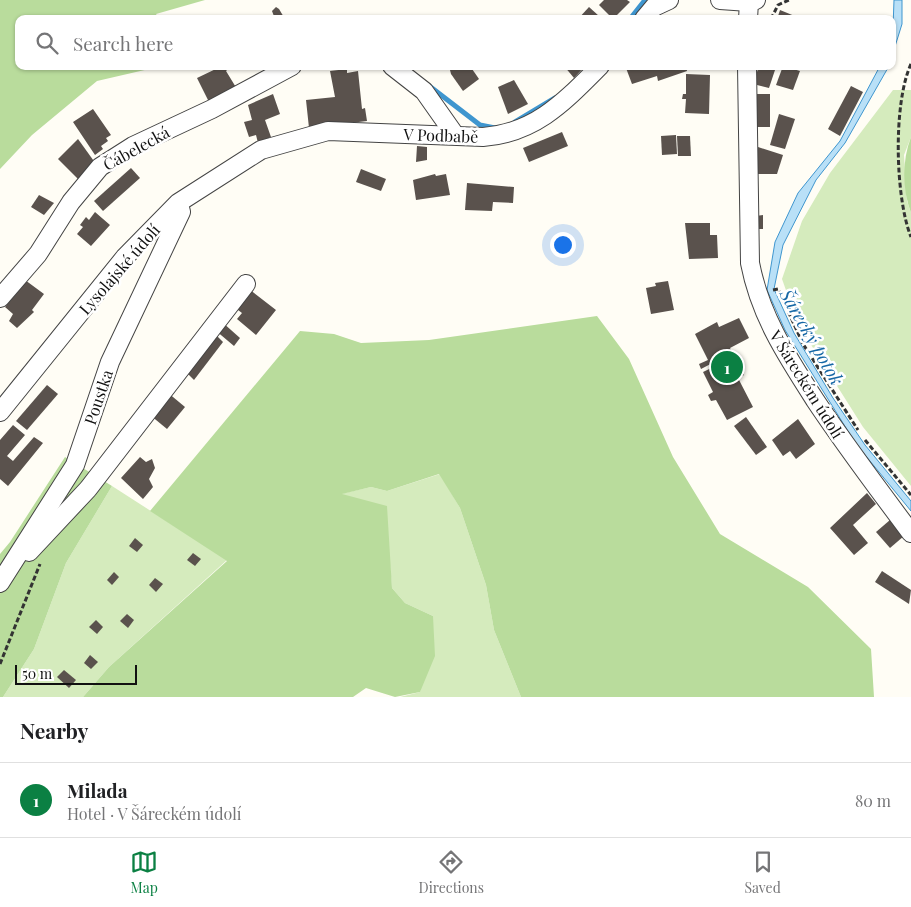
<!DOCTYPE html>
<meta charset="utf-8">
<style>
body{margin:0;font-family:"Playfair Display",serif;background:#f6f6f6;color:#202124}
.scale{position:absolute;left:15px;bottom:12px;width:122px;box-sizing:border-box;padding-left:5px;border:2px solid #111;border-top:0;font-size:14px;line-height:18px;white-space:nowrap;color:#111;-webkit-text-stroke:4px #fff;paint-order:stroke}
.you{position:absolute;left:562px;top:244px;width:18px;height:18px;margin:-12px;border:4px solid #fff;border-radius:50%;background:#1a73e8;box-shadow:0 0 0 8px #1a73e833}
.badge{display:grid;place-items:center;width:32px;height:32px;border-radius:50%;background:#0b8043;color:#fff;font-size:16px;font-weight:700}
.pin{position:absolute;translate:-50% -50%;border:2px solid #fff;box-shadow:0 1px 5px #0006}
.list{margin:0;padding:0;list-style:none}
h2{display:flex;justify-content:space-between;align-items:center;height:65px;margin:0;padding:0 20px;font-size:21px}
h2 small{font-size:16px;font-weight:400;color:#757577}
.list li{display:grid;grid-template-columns:32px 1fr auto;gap:15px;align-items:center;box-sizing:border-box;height:75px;padding:0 20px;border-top:1px solid #e0e0e0}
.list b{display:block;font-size:19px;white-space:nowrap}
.list p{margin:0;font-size:16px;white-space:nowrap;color:#757577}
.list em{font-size:16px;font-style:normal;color:#757577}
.icon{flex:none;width:28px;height:28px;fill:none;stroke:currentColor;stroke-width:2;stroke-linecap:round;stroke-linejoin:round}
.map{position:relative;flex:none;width:911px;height:697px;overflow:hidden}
.search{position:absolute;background:#fff;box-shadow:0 1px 4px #0004;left:15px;right:15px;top:15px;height:55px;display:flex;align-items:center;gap:12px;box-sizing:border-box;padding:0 18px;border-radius:10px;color:#757577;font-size:19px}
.sheet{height:140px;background:#fff}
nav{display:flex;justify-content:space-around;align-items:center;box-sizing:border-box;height:70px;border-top:1px solid #e0e0e0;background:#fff;font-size:14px;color:#757577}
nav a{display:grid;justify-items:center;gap:2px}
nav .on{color:#0b8043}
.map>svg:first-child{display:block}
</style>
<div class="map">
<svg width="911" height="697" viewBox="0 0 911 697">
<rect width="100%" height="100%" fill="#fffdf5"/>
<g fill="#d5ebbd">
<path d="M893,90H911V137L904,155L907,201L911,213V486L863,427L798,324L782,279L802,221L830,173Z"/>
<path d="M440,474L460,508L486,585L494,630L521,697H400L420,692L433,616L405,603L392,588L389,554L340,494L371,487L387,491Z"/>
<path d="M112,486L227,560L109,667L83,697H3L34,649L66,563Z"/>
</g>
<g fill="#b9dc9c">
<path d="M0,0H205L156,14L159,19H19V66H162L97,81L32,135L0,169Z"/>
<path d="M911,137V213C902,189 902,160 911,137Z"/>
<path d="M597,316L629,359L673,457L720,534L808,587L871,649L874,697H521L494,630L486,585L460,508L439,474L387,491L371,487L342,494L387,506L392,588L405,603L433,616L435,656L420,692L395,697L366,688L353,697H83L109,667L227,561L150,511L300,331L334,334L361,343L429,340Z"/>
<path d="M65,457L112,486L66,563L34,649L3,697H0V554L10,542Z"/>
</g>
<g fill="#b9e0f7" stroke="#3f96cf">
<path d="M894,0H902V24L892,56Z"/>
<path d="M880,66H889L845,143L816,180L783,245L774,289L794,333L833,398L865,445L911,501V511L856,444L785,330L767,290L775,242L798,193L840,141Z"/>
</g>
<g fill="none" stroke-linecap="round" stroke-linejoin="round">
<g stroke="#3f96cf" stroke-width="5">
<path d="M630,19L645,0"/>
<path d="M428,85L480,125L495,128"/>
<path d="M515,122L555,98"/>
</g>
</g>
<g fill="#5a524d">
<path d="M604,0H627L630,2L613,19L599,5Z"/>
<path d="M276,7L279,9L285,19H275L272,11Z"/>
<path d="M589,7L599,16L602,19H578Z"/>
<path d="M780,10L802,19H777Z"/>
<path d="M222,66H231L226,71L237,89L210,104L197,78Z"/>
<path d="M454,66H470L479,79L463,91L451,74L450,70Z"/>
<path d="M564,66H585L574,78Z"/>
<path d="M632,66H686L687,71L658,81L657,76L632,84L626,68Z"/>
<path d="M759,66L776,67L769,88L753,84Z"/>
<path d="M783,66L800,71L793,90L776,85Z"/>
<path d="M347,69V73L358,71L362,109L365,108L367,121L309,128L306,100L335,97L330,71Z"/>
<path d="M686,74L710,75L709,114L685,113L686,99H682L683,94H686Z"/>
<path d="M514,80L528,104L508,114L498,87Z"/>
<path d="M851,86L863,92L840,136L828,129Z"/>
<path d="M273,94L280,114L265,120L271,137L258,143L256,135L249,137L244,122L252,120L248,105Z"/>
<rect x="754" y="94" width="16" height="33"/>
<path d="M93,109L111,135L106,138L108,141L101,146L103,149L95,155L73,122Z"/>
<path d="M779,114L795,119L785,149L770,145Z"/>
<path d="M562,132L568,146L529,162L523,148Z"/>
<path d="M676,135L677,154L662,155L661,136Z"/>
<path d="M677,136H690L691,156H678Z"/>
<path d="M78,139L96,164L80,181L58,159Z"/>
<path d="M417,146L427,147V160L416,162Z"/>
<path d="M755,146L783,155L777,174H755Z"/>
<path d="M131,168L140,178L103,211L94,201Z"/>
<path d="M361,169L386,179L381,191L356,182Z"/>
<path d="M435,174L436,176L446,174L450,195L416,200L413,180Z"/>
<path d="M467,183L514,187L513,203L493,202L492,211L465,210Z"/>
<path d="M39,195L54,203L44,215L31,207Z"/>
<path d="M95,212L110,225L91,246L77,234L83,227L80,225L86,217L89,220Z"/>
<path d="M763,215V229H756V216Z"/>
<path d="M685,223H710V235H717L718,258L689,259Z"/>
<path d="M25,280L44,294L32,310L34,312L17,328L9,321L13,314L5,307Z"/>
<path d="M668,281L674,310L651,314L646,288L656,286L655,283Z"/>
<path d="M249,289L276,310L256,335L237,319L242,313L234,307Z"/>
<path d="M739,318L749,338L730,348L744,375L738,378L753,407L727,420L716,400L711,401L708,395L713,392L703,372L728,360L726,356L701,369L699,364L708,360L695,334L717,322L719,327Z"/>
<path d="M222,322L240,338L234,346L215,330Z"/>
<path d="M214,333L223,342L194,380L185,371Z"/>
<path d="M47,385L58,394L27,430L16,421Z"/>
<path d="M167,392L185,407L167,429L150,415Z"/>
<path d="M746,417L767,447L756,455L734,426Z"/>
<path d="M798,419L815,444L796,459L790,451L783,456L772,440Z"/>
<path d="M13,425L25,435L7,456L13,461L34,437L43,443L8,486L0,479V440Z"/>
<path d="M140,457L146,462L152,459L155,468L149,479L153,487L143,499L121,478Z"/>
<path d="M867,493L876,504L853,525L868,543L854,555L830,528Z"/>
<path d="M890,520L904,536L890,548L876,532Z"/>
<path d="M135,538L143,545L137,552L129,546Z"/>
<path d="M193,553L201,559L195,566L187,560Z"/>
<path d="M882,571L911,590L909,604L875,582Z"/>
<path d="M114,572L119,577L112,585L107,580Z"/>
<path d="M155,578L163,584L156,592L149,585Z"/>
<path d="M127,614L134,620L128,628L120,621Z"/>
<path d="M96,620L103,627L97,634L89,627Z"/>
<path d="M90,655L98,662L91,669L84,663Z"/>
<path d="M64,670L76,680L69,688L57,677Z"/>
</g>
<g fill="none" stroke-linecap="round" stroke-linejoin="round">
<defs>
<g id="minor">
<path d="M720,0L749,2L756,0"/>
<path d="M644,19L654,7L669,0"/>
<path d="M748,19L749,2"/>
<path d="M392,66L424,91L455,135"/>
<path d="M747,66L750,263C760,315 786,355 815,400C845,445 878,489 911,533"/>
<path d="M0,298L38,254L71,202L100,167L133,146L212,109L292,66"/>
<path d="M0,412L125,257L178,203L261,150L328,131L483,137C536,133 565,101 600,66"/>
<path d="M29,552L88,489L246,284"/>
<path d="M0,583L75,465L110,362L181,212L179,204"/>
</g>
</defs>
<use href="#minor" stroke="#444" stroke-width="20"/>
<g stroke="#333" stroke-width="3" stroke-dasharray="5 2.5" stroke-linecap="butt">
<path d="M771,19L778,5L789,0"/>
<path d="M911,64C893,103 895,197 911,237"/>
<path d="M773,290L778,289L803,344L858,430"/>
<path d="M865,440L911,495"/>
<path d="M0,664L40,564"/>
</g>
<use href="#minor" stroke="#fff" stroke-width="18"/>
</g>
<g text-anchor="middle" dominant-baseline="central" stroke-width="5" stroke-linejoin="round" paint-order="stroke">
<g font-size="16" fill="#111" stroke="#fff">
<text transform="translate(441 135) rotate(2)">V Podbabě</text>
<text transform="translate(136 148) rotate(-29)">Čábelecká</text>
<text transform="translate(119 269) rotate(-49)">Lysolajské údolí</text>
<text transform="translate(807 384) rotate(58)">V Šáreckém údolí</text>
<text transform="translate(98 397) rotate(-71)">Poustka</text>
</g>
<g font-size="18" font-style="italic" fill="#1768a6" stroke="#fff">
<text transform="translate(812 337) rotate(60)">Šárecký potok</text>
</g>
</g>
</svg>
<div class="scale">50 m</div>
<div class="you"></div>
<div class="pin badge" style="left:727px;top:367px">1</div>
<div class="search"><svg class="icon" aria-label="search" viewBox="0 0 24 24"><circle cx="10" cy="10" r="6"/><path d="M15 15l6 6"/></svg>Search here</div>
</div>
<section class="sheet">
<h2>Nearby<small></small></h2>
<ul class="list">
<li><span class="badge">1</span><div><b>Milada</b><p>Hotel · V Šáreckém údolí</p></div><em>80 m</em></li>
</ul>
</section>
<nav>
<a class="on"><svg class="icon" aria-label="map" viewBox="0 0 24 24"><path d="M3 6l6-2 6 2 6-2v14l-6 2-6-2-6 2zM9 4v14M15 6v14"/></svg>Map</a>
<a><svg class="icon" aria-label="directions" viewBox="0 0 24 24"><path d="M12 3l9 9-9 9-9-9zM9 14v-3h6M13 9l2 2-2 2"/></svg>Directions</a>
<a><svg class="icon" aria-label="saved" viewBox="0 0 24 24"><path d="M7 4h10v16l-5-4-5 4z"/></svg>Saved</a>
</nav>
